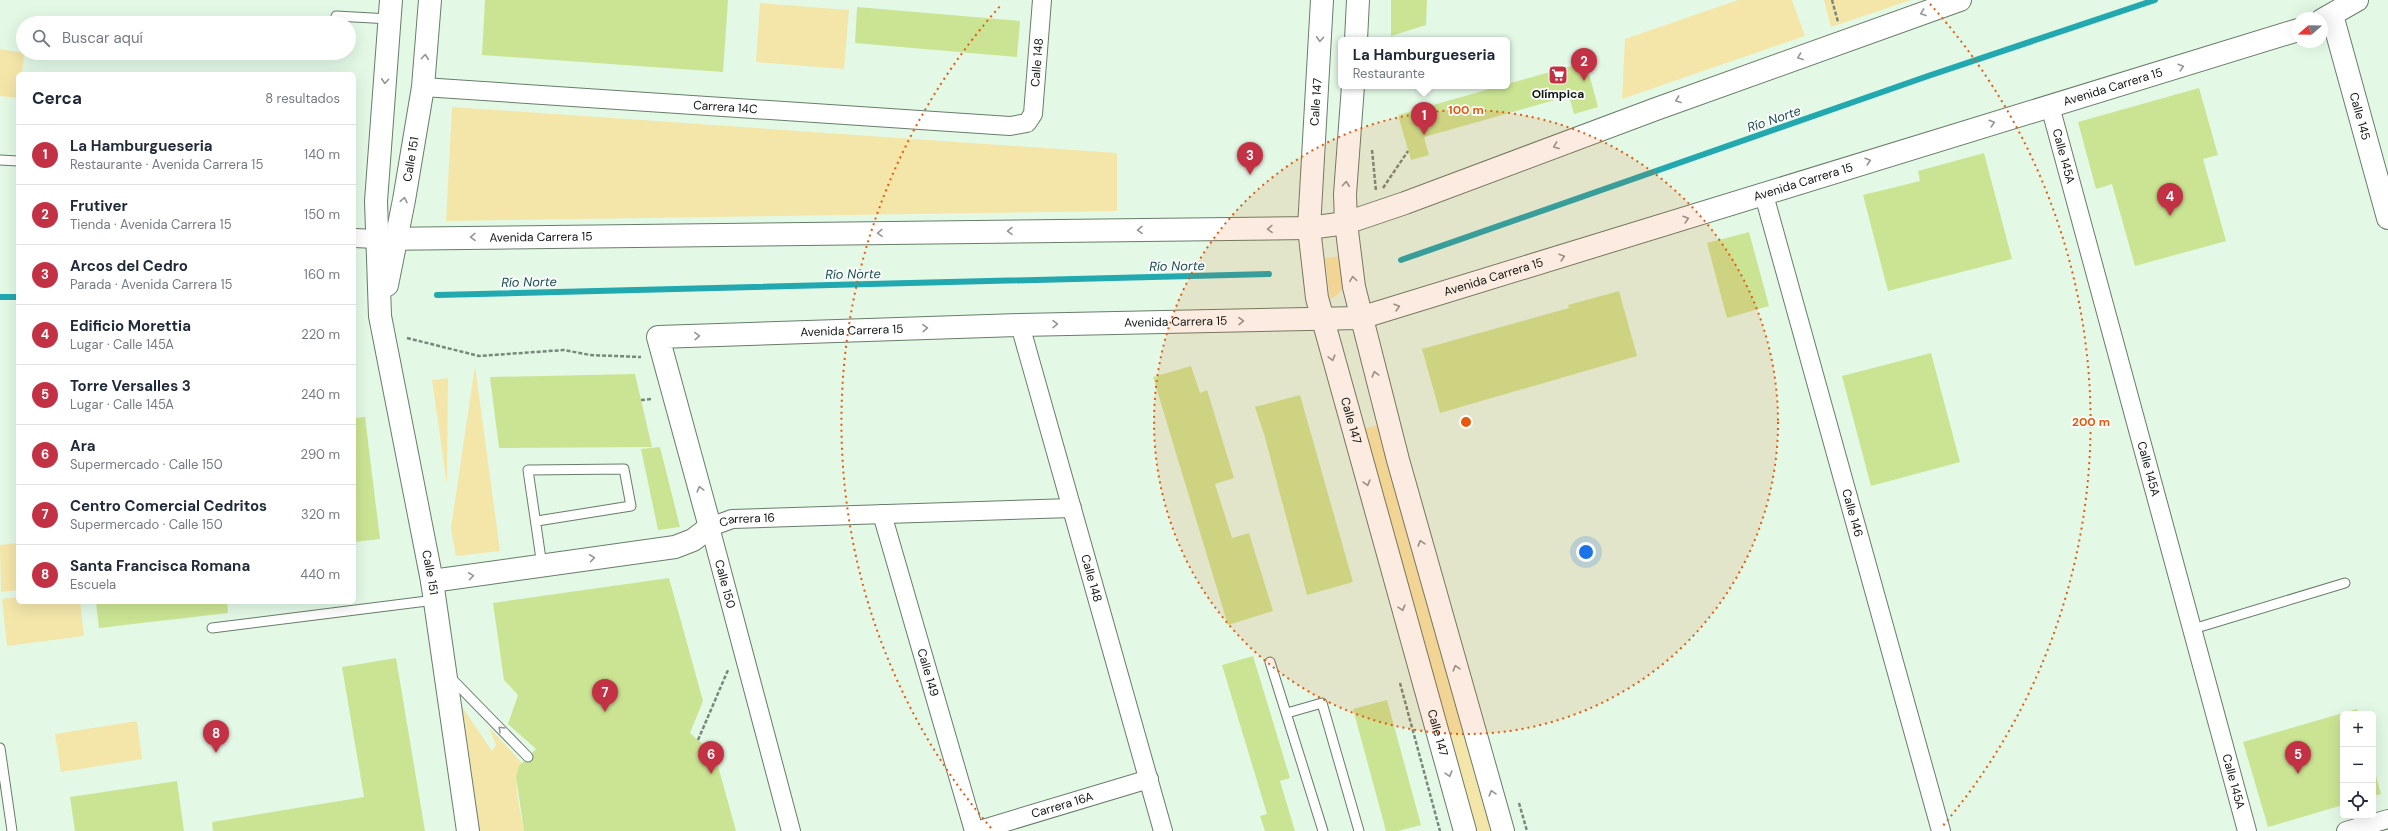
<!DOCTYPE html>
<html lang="es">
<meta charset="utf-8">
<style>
body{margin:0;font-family:"DM Sans",sans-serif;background:#f2f2f3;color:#1f2937}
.controls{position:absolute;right:12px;bottom:12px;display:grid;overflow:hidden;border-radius:6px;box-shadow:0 4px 16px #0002}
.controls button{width:36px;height:36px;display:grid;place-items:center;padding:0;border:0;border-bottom:1px solid #e0e1e3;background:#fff;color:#1f2937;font:20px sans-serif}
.compass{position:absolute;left:2292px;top:12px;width:36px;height:36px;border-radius:50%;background:#fff;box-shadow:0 4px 16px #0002;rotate:250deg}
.you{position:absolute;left:1586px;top:552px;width:14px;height:14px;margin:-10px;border:3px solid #fff;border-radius:50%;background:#1a73e8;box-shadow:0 0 0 6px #1a73e833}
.badge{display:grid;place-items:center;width:26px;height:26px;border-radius:50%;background:#c23244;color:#fff;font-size:13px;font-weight:700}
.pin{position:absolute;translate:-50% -33px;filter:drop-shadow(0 1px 2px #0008)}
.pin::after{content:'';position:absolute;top:21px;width:14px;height:12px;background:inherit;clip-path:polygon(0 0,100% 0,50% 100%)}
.popup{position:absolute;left:1338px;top:37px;width:172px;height:52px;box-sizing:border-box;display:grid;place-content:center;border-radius:6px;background:#fff;filter:drop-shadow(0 1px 3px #0005);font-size:13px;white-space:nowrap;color:#747a83}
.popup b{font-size:15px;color:#1f2937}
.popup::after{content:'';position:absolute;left:50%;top:100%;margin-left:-8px;border:8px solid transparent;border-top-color:#fff}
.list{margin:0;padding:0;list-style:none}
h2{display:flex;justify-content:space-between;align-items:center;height:52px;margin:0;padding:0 16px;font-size:17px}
h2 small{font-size:13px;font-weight:400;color:#747a83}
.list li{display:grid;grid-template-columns:26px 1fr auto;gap:12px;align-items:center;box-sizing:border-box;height:60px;padding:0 16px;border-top:1px solid #e0e1e3}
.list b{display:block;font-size:15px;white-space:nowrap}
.list p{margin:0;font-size:13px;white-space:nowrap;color:#747a83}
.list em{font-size:13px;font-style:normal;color:#747a83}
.icon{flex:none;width:22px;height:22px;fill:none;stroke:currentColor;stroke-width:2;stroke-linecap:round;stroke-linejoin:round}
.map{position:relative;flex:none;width:2388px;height:831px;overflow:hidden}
.search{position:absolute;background:#fff;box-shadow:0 4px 16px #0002;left:16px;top:16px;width:340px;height:44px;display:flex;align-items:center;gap:10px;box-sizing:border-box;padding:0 14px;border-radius:22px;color:#747a83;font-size:15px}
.panel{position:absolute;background:#fff;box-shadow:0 4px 16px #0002;left:16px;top:72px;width:340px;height:532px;border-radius:6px}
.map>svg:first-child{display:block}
</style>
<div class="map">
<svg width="2388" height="831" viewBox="0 0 2388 831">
<rect width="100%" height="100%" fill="#e3f9e6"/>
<g fill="#f4e6a9">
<path d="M1738,0H1792L1805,36L1622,99L1625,39Z"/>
<path d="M1824,0H1911L1831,27Z"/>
<path d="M760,3L849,10L844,69L756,62Z"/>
<path d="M0,49L24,53L22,74H18V98L0,96Z"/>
<path d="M452,107L1117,153V211L446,221Z"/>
<path d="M1343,256C1345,273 1350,291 1330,299L1325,258Z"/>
<path d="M475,366L500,551L456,556L451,528Z"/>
<path d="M448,378L447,485L432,380Z"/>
<path d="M1379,425L1496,831H1476L1362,429Z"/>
<path d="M18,543V590L1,592L0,545Z"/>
<path d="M18,597V602H80L84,636L7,646L2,599Z"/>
<path d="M460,704L492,751L496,745L489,727L522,763C510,774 521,815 524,831H478Z"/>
<path d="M137,721L142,759L61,772L55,734Z"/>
</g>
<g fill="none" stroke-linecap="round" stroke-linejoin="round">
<g stroke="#22a8af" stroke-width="6">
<path d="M1401,260L1928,76L2155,0"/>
<path d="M437,295L1269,274"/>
<path d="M0,297H18"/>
</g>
</g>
<g fill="#cbe493">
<path d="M485,0H728L723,72L482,55Z"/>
<path d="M1391,0H1427L1426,25L1391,36Z"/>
<path d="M857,7L1020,21L1017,57L855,43Z"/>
<path d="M1586,62L1598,107L1574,114L1569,96L1424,137L1429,155L1411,160L1398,115L1500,86H1507V84Z"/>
<path d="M2199,88L2218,155L2203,159L2226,241L2135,266L2112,184L2096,189L2078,122Z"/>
<path d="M1984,153L2012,259L1888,291L1863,195L1920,181L1918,171Z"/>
<path d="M1749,232L1769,306L1727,318L1707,243Z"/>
<path d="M1619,291L1637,356L1440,413L1422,349L1569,308L1568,305Z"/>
<path d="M1931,353L1960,462L1871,486L1842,376Z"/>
<path d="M1191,366L1200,393L1207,390L1234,478L1215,484L1232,538L1249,533L1273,611L1228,625L1153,377Z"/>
<path d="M635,374L652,447L499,448L490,377Z"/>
<path d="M1300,395L1353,582L1307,595L1264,434L1255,407Z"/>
<path d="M365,417L380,539L354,542V418Z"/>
<path d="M660,447L680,527L658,530L641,449Z"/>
<path d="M669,578L703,701L690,733L706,747V756L718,766L736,831H524L516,777L519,766L524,761L529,763L532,761V753L536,749L508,724L518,695L504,680L493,603Z"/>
<path d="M96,602H227L228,613L99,628Z"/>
<path d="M1253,656L1290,778L1280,781L1295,831H1265L1260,816L1267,814L1222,665Z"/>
<path d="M396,658L425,831H213L212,822L364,797L342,667Z"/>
<path d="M1387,700L1421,825L1398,831H1386L1353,709Z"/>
<path d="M2357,709L2358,714H2343V805L2268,827L2243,742Z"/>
<path d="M2373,765L2381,794L2373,796Z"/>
<path d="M177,781L184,831H75L70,797Z"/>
</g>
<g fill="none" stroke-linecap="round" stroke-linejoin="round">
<defs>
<g id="lane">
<path d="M336,16L390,19"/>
<path d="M0,160L18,161"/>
<path d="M537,521L631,506L624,469L528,470L542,566"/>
<path d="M212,628L435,600"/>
<path d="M2193,629L2345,583"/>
<path d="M1270,662L1323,831"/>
<path d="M449,676L528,757"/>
<path d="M1287,713L1322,703L1359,831"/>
<path d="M0,748L12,831"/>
</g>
<g id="street">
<path id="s1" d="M423,87L1010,126L1027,123L1033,114L1042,0"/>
<path id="s2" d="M2050,106L2247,831"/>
<path id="s3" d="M1764,195L1941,831"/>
<path d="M354,238L376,239"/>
<path id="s4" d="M1020,325L1163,831"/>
<path id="s5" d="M882,514L974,831"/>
<path id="s6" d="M791,831L710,527L732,519L1072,508"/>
<path id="s7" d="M976,831L1149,779"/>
<path d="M2346,831L2388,819"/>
</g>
<g id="secondary">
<path id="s8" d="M391,0L376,201L380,316L432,581L468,831"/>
<path id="s9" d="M1322,0L1309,228L1317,298L1465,831"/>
<path id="s10" d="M2332,15L2388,218"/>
<path d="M2322,20L2357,0"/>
<path d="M1356,40L1358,0"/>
<path d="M1353,86L1345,194L1346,223L1354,287L1398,460L1503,831"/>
<path id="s11" d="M376,239L1309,228L1346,223L1405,203L1656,109L1960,0"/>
<path id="s12" d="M387,285L404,200L423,87L430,0"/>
<path id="s13" d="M432,581L675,547L693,540L710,527L658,337L1020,325L1360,318L2298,30"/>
</g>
</defs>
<use href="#lane" stroke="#687c6a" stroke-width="11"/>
<use href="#street" stroke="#687c6a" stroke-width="20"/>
<use href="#secondary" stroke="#687c6a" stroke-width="24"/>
<g stroke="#79887b" stroke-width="2.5" stroke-dasharray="4 2" stroke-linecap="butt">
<path d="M1832,0L1838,22"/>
<path d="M1372,150L1376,191"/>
<path d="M1383,188L1408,151"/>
<path d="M407,338L479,356L564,350L590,355L641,357"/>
<path d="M641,400L652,399"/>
<path d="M1400,683L1440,831"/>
<path d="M698,740L728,670"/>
<path d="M1519,803L1527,831"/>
</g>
<use href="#lane" stroke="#fff" stroke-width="9"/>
<use href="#street" stroke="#fff" stroke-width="18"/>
<use href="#secondary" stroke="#fff" stroke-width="22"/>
</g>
<defs><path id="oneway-chevron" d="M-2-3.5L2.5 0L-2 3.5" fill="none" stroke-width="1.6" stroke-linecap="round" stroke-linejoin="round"/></defs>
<g stroke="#939693">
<use href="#oneway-chevron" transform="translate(1923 13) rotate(160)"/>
<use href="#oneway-chevron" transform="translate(1320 39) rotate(94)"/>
<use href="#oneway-chevron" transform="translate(425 57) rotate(-85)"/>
<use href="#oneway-chevron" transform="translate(1800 57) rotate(160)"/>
<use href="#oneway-chevron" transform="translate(2181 67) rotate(-17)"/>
<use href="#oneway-chevron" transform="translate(385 81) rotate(94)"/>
<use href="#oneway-chevron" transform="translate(1678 100) rotate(160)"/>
<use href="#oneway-chevron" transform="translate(1992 123) rotate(-17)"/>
<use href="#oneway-chevron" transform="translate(1556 146) rotate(159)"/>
<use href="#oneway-chevron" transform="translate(1868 161) rotate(-17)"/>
<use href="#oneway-chevron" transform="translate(1346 184) rotate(-85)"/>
<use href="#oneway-chevron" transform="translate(404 200) rotate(-79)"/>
<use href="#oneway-chevron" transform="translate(1686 219) rotate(-17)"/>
<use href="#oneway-chevron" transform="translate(1270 229) rotate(179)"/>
<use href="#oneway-chevron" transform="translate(1140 230) rotate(179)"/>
<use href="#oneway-chevron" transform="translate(1010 231) rotate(179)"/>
<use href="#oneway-chevron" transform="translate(880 233) rotate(179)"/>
<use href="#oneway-chevron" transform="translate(473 237) rotate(179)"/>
<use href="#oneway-chevron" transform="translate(1562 257) rotate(-17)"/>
<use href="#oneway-chevron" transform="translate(1353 279) rotate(-98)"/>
<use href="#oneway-chevron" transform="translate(1397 307) rotate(-16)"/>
<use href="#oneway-chevron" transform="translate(1241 321) rotate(-1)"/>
<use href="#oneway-chevron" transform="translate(1055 324) rotate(-1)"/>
<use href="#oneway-chevron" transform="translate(925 328) rotate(-2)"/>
<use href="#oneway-chevron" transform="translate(697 336) rotate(-2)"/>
<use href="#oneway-chevron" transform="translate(1332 358) rotate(75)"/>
<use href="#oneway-chevron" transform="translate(1375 374) rotate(-105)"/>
<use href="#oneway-chevron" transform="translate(1367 483) rotate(74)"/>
<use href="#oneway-chevron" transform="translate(700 489) rotate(-105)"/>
<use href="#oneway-chevron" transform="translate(1421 543) rotate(-106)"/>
<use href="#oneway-chevron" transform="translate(592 558) rotate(-8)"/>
<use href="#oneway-chevron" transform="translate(471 576) rotate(-8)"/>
<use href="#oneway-chevron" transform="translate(1402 608) rotate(74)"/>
<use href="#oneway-chevron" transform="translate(1456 668) rotate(-106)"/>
<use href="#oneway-chevron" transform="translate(501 729) rotate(-135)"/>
<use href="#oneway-chevron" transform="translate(1449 774) rotate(74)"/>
<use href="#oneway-chevron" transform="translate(1492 793) rotate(-106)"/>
</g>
<circle cx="1466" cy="422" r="312" fill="#e8590c" fill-opacity=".12"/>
<g fill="none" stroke="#e8590c" stroke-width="2" stroke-dasharray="2 4">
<circle cx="1466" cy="422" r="312"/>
<path d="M991 828A625 625 0 0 1 1002 4M1930 4A625 625 0 0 1 1941 828"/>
</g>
<defs>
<symbol id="supermarket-square" viewBox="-11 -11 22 22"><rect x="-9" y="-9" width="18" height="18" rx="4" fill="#c23244" stroke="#fff"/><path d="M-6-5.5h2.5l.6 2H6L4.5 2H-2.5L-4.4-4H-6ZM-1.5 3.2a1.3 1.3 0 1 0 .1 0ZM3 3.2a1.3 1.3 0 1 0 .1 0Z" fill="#fff"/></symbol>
</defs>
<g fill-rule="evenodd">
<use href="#supermarket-square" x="1547" y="64" width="22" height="22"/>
</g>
<g text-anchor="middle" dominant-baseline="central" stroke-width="3.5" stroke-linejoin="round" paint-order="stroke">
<g font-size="12" fill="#0f1610" stroke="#fff">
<text stroke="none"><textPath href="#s1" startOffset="668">Calle 148</textPath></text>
<text stroke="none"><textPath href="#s13" startOffset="1973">Avenida Carrera 15</textPath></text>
<text transform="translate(1316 102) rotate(-86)">Calle 147</text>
<text stroke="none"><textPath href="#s1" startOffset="303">Carrera 14C</textPath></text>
<text stroke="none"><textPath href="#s10" startOffset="105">Calle 145</textPath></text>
<text stroke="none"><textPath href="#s2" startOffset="52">Calle 145A</textPath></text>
<text stroke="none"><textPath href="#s12" startOffset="128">Calle 151</textPath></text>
<text stroke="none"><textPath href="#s13" startOffset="1649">Avenida Carrera 15</textPath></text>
<text stroke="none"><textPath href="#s11" startOffset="165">Avenida Carrera 15</textPath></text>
<text stroke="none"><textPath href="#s13" startOffset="1325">Avenida Carrera 15</textPath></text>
<text stroke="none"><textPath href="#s13" startOffset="1001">Avenida Carrera 15</textPath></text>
<text stroke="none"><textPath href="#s13" startOffset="677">Avenida Carrera 15</textPath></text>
<text stroke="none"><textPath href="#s9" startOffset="426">Calle 147</textPath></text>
<text stroke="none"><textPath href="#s2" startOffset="376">Calle 145A</textPath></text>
<text stroke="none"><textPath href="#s3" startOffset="330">Calle 146</textPath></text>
<text stroke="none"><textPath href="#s6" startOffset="353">Carrera 16</textPath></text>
<text stroke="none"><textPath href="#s8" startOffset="578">Calle 151</textPath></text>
<text stroke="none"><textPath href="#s4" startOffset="263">Calle 148</textPath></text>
<text transform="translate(725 584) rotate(75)">Calle 150</text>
<text stroke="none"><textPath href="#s5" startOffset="165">Calle 149</textPath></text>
<text stroke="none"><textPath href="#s9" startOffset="750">Calle 147</textPath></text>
<text stroke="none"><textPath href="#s2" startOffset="700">Calle 145A</textPath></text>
<text stroke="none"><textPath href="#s7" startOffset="90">Carrera 16A</textPath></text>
</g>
<g font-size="12" font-weight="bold" fill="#0f1610" stroke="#fff">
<text x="1558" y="94">Olímpica</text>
</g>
<g font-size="13" font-style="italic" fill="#1a4f52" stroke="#fff">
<text transform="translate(1774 119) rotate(-19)">Río Norte</text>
<text transform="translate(1177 266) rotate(-1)">Río Norte</text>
<text transform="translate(853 274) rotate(-1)">Río Norte</text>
<text transform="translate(529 282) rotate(-1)">Río Norte</text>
</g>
</g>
<circle cx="1466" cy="422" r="6" fill="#e8590c" stroke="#fff" stroke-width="2"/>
<g font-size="12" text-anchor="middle" font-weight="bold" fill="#e8590c" stroke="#fff" stroke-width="3.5" stroke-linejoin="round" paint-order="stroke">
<text x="1466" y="114">100 m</text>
<text x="2091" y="426">200 m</text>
</g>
</svg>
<div class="controls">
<button>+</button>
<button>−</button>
<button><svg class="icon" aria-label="locate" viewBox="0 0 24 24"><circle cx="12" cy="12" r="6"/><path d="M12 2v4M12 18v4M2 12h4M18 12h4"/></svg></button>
</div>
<svg class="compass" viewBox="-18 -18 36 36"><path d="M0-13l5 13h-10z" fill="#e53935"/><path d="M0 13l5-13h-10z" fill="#747a83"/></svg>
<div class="you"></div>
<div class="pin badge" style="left:1424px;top:135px">1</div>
<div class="popup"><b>La Hamburgueseria</b>Restaurante</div>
<div class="pin badge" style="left:1584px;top:81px">2</div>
<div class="pin badge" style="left:1250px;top:175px">3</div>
<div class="pin badge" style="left:2170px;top:216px">4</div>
<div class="pin badge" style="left:2298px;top:774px">5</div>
<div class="pin badge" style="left:711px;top:774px">6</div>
<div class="pin badge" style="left:605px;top:712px">7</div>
<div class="pin badge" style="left:216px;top:753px">8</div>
<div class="search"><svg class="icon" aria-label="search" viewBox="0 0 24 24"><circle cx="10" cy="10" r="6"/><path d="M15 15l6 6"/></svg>Buscar aquí</div>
<section class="panel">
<h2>Cerca<small>8 resultados</small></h2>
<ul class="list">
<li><span class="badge">1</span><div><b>La Hamburgueseria</b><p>Restaurante · Avenida Carrera 15</p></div><em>140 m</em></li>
<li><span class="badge">2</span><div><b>Frutiver</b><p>Tienda · Avenida Carrera 15</p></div><em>150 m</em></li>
<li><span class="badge">3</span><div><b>Arcos del Cedro</b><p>Parada · Avenida Carrera 15</p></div><em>160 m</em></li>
<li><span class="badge">4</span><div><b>Edificio Morettia</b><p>Lugar · Calle 145A</p></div><em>220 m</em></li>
<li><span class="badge">5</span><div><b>Torre Versalles 3</b><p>Lugar · Calle 145A</p></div><em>240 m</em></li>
<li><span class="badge">6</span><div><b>Ara</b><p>Supermercado · Calle 150</p></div><em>290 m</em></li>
<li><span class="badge">7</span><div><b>Centro Comercial Cedritos</b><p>Supermercado · Calle 150</p></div><em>320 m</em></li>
<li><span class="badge">8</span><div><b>Santa Francisca Romana</b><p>Escuela</p></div><em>440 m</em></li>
</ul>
</section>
</div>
